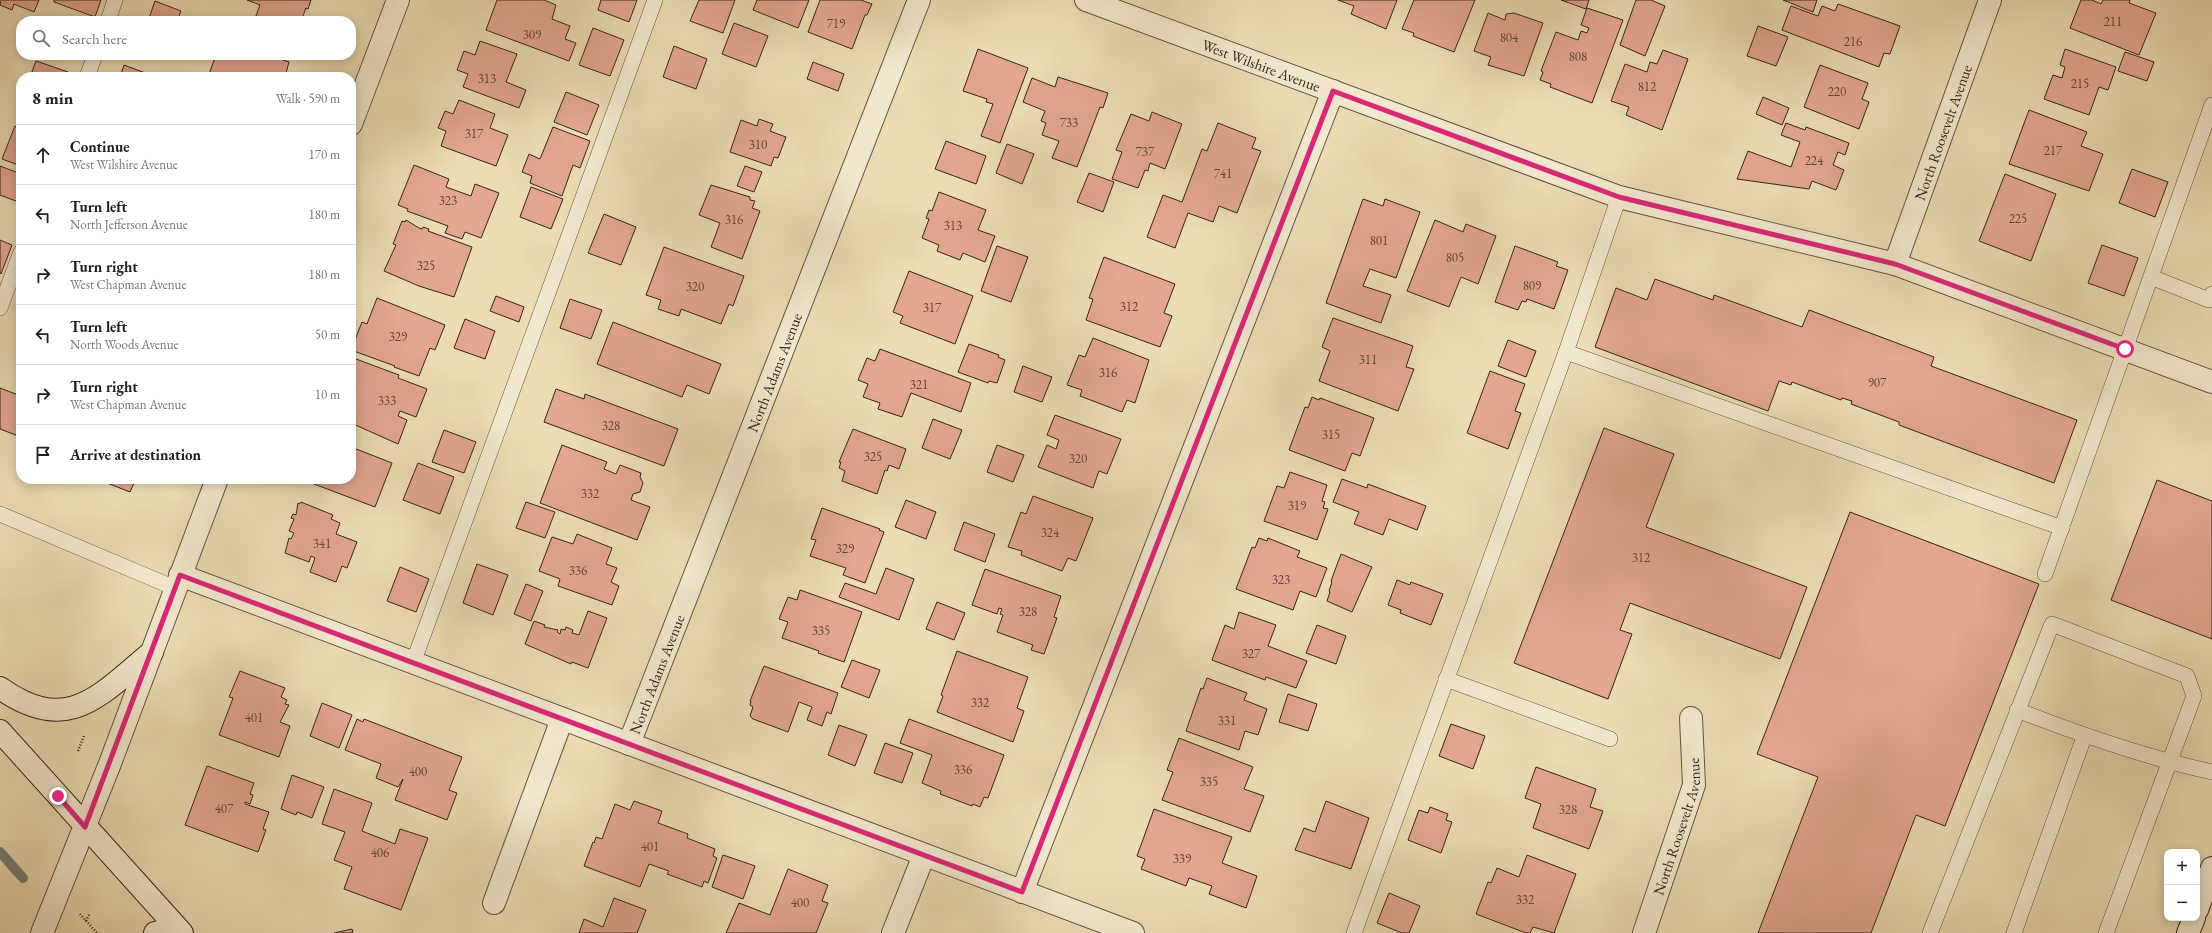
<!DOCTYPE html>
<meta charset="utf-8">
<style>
body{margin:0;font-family:"EB Garamond",serif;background:#f2f2f2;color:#202124}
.controls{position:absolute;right:12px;bottom:12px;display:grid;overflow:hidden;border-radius:8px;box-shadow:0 2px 10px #0003}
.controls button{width:36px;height:36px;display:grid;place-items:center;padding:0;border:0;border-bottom:1px solid #e0e0e0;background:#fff;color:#202124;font:20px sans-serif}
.stop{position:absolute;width:12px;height:12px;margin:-9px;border:3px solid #db2777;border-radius:50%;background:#fff}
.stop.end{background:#db2777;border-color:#fff;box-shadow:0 1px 4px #0008}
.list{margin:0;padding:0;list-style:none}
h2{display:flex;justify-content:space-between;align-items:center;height:52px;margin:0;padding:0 16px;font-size:17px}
h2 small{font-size:13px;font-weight:400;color:#757577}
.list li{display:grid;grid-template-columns:26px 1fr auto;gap:12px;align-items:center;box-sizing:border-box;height:60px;padding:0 16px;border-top:1px solid #e0e0e0}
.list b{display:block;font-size:15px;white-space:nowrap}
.list p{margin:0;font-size:13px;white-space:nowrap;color:#757577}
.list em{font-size:13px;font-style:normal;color:#757577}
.icon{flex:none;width:22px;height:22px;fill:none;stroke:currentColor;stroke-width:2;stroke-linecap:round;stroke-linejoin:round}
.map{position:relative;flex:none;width:2212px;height:933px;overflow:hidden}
.search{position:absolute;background:#fff;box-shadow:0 2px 10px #0003;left:16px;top:16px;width:340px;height:44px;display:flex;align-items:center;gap:10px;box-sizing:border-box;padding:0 14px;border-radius:16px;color:#757577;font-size:15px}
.panel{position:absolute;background:#fff;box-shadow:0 2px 10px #0003;left:16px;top:72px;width:340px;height:412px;border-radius:16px}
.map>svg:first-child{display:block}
</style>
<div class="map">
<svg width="2212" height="933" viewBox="0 0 2212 933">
<rect width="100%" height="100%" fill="#ebdcb3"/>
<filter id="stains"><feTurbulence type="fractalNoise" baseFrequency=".005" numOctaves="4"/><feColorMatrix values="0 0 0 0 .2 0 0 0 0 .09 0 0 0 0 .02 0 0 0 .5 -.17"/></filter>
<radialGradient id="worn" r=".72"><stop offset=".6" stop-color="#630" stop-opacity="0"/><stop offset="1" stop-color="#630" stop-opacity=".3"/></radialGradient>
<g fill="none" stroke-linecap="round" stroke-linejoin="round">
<path stroke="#747e78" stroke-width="10" d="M0,852L23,878"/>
</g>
<g fill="#e2a691" stroke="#362519">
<path d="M1,0H39L34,12L14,4L12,10L0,5Z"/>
<path d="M54,0H101L95,17L54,2Z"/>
<path d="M247,0H311L308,9L306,8L301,21H254L260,5Z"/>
<path d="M497,0H544L556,5L552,19L570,26L565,39L576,43L569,61L486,30Z"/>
<path d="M601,0H637L629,22L598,10Z"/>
<path d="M699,0H735L723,33L690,21Z"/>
<path d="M757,0H809L798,28L753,10Z"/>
<path d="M820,0H861L872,4L867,15H865L852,49L808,32Z"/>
<path d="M1338,0H1397L1386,29L1351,14L1354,6Z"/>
<path d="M1414,0H1475L1454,52L1413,36L1414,33L1402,29Z"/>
<path d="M1561,0H1589L1586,9Z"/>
<path d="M1636,0H1651L1665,6L1645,56L1620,45Z"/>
<path d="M1783,0H1817L1813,12Z"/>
<path d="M2081,0H2092L2101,4L2103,0H2130L2129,3L2156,13L2139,55L2070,28Z"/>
<path d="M155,1L181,11L177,21H148Z"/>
<path d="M1838,4L1900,26L1890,54L1884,53L1879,67L1782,30L1791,6L1818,16L1822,6L1835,11Z"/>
<path d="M1587,8L1623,20L1592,103L1550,87L1551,84L1540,80L1543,72L1541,71L1556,32L1578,40L1581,31L1587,33L1589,28L1581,25Z"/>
<path d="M1488,13L1505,20L1506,14L1514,13L1543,23L1524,76L1488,65L1491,57L1474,51Z"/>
<path d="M734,23L768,36L756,67L722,54Z"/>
<path d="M1758,26L1788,37L1776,66L1747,56Z"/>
<path d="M593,28L624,40L610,76L579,65Z"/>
<path d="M480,41L517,54L506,82L526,90L519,108L463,87L468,74L457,70L464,51L475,55Z"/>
<path d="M674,46L707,59L696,89L663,77Z"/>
<path d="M978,49L1028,68L1000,143L981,136L993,104L986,102L987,99L963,91Z"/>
<path d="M2065,49L2116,67L2108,90L2099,87L2089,115L2044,99L2053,75L2062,78L2065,67L2060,65Z"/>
<path d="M1663,50L1688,59L1662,130L1626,115L1629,107L1611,101L1625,64L1647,72L1650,62L1657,64Z"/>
<path d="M2125,52L2154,62L2147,81L2118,71Z"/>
<path d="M216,55H269L289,62L285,77H208Z"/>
<path d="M36,61L68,72L66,77H30Z"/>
<path d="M813,62L844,74L838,91L807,79Z"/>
<path d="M124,65L156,77H120Z"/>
<path d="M1820,65L1868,83L1862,99L1869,102L1859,129L1804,107Z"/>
<path d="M1058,77L1108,93L1103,108L1100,107L1077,167L1052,158L1059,141L1042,135L1046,123L1041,121L1045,111L1023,102L1032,78L1055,87Z"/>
<path d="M566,92L599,105L587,135L554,122Z"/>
<path d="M1763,97L1789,108L1782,125L1756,114Z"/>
<path d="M459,100L495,114L490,128L508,135L496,166L441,146L446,131L438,128L445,111L453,114Z"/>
<path d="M2029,110L2087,132L2081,146L2103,154L2089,191L2009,164Z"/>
<path d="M1152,112L1182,124L1165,169L1150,163L1148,171L1145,170L1138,188L1112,179L1122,152L1116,150L1131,114L1149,121Z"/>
<path d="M759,119L773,124L770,131L786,137L778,158L774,157L771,166L730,152L741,120L757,126Z"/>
<path d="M1218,123L1256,138L1252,148L1261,151L1237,213L1219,206L1213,222L1188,213L1175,248L1147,237L1163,195L1182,202L1202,149L1207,151Z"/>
<path d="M1786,123L1805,130L1806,127L1849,143L1845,155L1838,152L1833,165L1844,170L1836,190L1812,181L1809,189L1737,179L1748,151L1791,167L1800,142L1781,135Z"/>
<path d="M18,124L21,125V166L2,159L15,126L17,127Z"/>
<path d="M553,127L590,141L580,168L573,165L562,196L530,183L532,176L522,172L529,154L540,159Z"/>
<path d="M946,141L986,156L976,184L935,169Z"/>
<path d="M1007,144L1034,154L1022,184L996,173Z"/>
<path d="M414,165L449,179L446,187L471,196L475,184L499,193L481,238L465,232L462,239L445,233L448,226L407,211L408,209L398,205Z"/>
<path d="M0,166L21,174V203L0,195Z"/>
<path d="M745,166L762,172L754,192L737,186Z"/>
<path d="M2132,169L2168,182L2155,217L2119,203Z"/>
<path d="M1089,173L1114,182L1103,212L1077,202Z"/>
<path d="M2005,174L2056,194L2031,261L1979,241Z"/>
<path d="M711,185L750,197V200L755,201L752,208L760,211L742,259L711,247L720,223L699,215Z"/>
<path d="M531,187L563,199L551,229L520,217Z"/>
<path d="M939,192L986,210L978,230L995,236L985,262L963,253L960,260L937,251L939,245L922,238L929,219L926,218L929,210L932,211Z"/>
<path d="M1363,199L1383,206L1385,199L1420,212L1396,278L1370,269L1363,286L1391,295L1381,323L1326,303Z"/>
<path d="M604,214L636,227L621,265L588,253Z"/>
<path d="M406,220L419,228L422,229L423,227L429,229L428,231L472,247L454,297L419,286L384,271L396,245L393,244L402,221L405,222Z"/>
<path d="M1435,220L1463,232L1466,224L1496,236L1478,284L1461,277L1449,307L1407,291Z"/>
<path d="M0,240L12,245L1,274L0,273Z"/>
<path d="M2102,245L2138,258L2124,296L2088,283Z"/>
<path d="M997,246L1028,257L1011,302L981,291Z"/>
<path d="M1515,246L1558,262L1556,266L1568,270L1554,309L1527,299L1526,302L1522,301L1518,310L1495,302Z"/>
<path d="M664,247L744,276L733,306L729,304L721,324L681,309L679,316L658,309L661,300L646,295Z"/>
<path d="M1104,257L1175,284L1164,313L1172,316L1160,347L1086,320L1093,299L1089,298Z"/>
<path d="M909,271L973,296L955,344L900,323L903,316L893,312Z"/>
<path d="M1655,279L1713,300L1714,295L1802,327L1809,310L1934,357L1931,366L2077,420L2054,483L1899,425V422L1851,404L1852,401L1842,398L1841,400L1792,382L1791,385L1779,381L1768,411L1595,347L1616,288L1647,300Z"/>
<path d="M496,296L524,307L519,322L490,311Z"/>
<path d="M377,298L445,325L435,350L430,348L419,376L394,367L395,366L351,350L362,322L367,324Z"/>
<path d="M570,299L602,310L591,339L560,328Z"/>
<path d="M1333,318L1413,346L1406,367L1414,369L1398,411L1319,381L1330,351L1322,347Z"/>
<path d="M465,319L495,331L485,359L454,348Z"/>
<path d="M613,322L721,364L709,394L687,385L682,397L597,364Z"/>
<path d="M1093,338L1149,360L1135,403L1127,400L1122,412L1080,396L1082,390L1067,385L1079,355L1085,357Z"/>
<path d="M1508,340L1536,351L1526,377L1498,366Z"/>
<path d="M969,344L999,355L998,357L1005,360L997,383L989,381L988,383L958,372Z"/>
<path d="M880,349L971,383L961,412L911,393L902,417L878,409L880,403L863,397L868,384L858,380L867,358L875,361Z"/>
<path d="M356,359L399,375L398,378L427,389L416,417L400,411L398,416L407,420L398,444L351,423V373Z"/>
<path d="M1023,366L1052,377L1042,402L1014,392Z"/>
<path d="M1490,371L1525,384L1515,411L1521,413L1508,449L1467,433Z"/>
<path d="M0,388L21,396V437L0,429Z"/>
<path d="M556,389L584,399L585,394L678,429L664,466L544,422Z"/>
<path d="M1312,397L1319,400L1320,398L1374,418L1360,456L1352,453L1345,471L1289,450L1305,407L1308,408Z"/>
<path d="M1055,415L1121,439L1107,474L1099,471L1093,488L1038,467L1047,445L1056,449L1059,440L1047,435Z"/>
<path d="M933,419L962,430L950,459L922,448Z"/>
<path d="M1604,428L1674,454L1646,527L1807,587L1780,659L1630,603L1620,630L1632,634L1608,699L1514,663Z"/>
<path d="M853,429L906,449L899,469L889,465L887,471L885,470L877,494L842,481L845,471L839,468L841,462H839Z"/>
<path d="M444,430L476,442L464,473L432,462Z"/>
<path d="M562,445L607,462L604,469L616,474L620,465L641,473L640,477L643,483L640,492L633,494L631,500L650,507L637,540L540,503Z"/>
<path d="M997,445L1024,455L1013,482L987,472Z"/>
<path d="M351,447L392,463L375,507L306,481L304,479H351Z"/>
<path d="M418,463L454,477L440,514L403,500Z"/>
<path d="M1290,472L1327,485L1322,501L1325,502L1323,508L1328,509L1317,540L1264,521L1277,486L1284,488Z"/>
<path d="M97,479H129L128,481L134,483L130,492Z"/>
<path d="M1342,479L1367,488L1368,484L1426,506L1417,530L1389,519L1383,535L1354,524L1359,512L1333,502Z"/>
<path d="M2157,480L2212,501V639L2111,600Z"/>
<path d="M1033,496L1093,518L1076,561L1068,558L1062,571L1021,555L1022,551L1008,547L1021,512L1026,514Z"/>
<path d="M906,500L936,512L926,539L895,527Z"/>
<path d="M301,502L333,515L331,519L340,523L336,534L357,542L347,568L342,566L336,582L310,572L315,558L311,556L309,562L285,553L289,538L291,539L294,533L289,531L294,519L291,518L293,514L296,515L298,503L300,504Z"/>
<path d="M526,502L555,512L545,538L516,528Z"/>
<path d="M822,508L880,529L879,530L884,532L865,583L843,575L846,568L810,556L816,540L811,539Z"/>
<path d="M1850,512L2039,584L1945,826L1916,815L1871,933H1758L1818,777L1757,754Z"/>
<path d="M964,522L995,534L985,562L954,550Z"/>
<path d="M577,534L612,548L606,564L617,568L611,582L619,586L612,605L558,586L560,579L539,571L552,537L573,544Z"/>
<path d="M1259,538L1267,541L1268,538L1300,551L1297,557L1327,568L1316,597L1300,591L1293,610L1236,589L1252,547L1255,548Z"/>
<path d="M1341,554L1372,567L1352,612L1327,601L1330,592L1329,591L1332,582L1331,581Z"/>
<path d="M477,564L508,575L493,615L463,603Z"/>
<path d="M400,567L429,579L416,612L387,601Z"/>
<path d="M886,568L914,579L899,620L839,597L845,583L876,594Z"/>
<path d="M985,569L1061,596L1054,617L1057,618L1044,654L1031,650L1033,645L997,632L1003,615L1000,614L1002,609L999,608L997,614L972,605Z"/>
<path d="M1397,580L1410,585L1411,582L1443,594L1431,625L1400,613L1401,610L1388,605Z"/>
<path d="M526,584L543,591L531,621L514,614Z"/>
<path d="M800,590L862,612L844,662L818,653L819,651L782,638L788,622L779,619L788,597L797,600Z"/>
<path d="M937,602L965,613L954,640L926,629Z"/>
<path d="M588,611L607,618L588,668L572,662L571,664L525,644L534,621L545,625L544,627L558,630L557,632L560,634L561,629L565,630L566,627L573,630L572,633L579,635Z"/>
<path d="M1239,612L1276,625L1268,646L1307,661L1296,688L1266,677L1265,680L1212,660L1225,625L1234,629Z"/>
<path d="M1317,625L1346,636L1336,664L1306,653Z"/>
<path d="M957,651L1028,677L1017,708L1024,711L1013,742L937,712L943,696L941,695Z"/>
<path d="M852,660L880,670L869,698L841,687Z"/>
<path d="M764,666L838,693L831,714L827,712L822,726L807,720L812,707L799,702L788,732L753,719L750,716L753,707L750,705L751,701H750Z"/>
<path d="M240,671L285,688L281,697L287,700L285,704L289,705L280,722L290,726L279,757L219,735L233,698L229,697Z"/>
<path d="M1207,678L1247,693L1244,700L1267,709L1258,735L1245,731L1239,750L1186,731L1201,688L1203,689Z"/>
<path d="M1288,694L1317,704L1308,731L1279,722Z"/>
<path d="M322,703L352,715L339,748L310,736Z"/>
<path d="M357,719L363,722L364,719L462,757L449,790L457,793L447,820L395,800L403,779L398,787L376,778L381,764L345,750Z"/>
<path d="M909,719L1004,755L988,798L984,797L980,807L973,804L972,806L940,794L941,791L922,783L932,755L900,743Z"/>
<path d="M1451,724L1485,736L1473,769L1439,756Z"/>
<path d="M839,725L867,735L855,766L828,755Z"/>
<path d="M1179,738L1253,767L1244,789L1264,796L1250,832L1162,800L1173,772L1167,770Z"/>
<path d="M885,743L913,753L902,783L874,773Z"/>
<path d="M207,766L254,783L250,794L253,795L250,804L245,802V804L269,812L263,829L266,830L258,852L185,825Z"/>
<path d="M1536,767L1596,789L1590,807L1603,811L1589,849L1533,828L1541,804L1525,798Z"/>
<path d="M292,775L324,787L312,818L297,812L296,815L281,809Z"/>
<path d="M334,789L372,803L362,831L395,844L400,829L428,838L401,910L344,889L352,867L334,860L345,832L322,824Z"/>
<path d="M634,801L662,811L658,823L688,834L687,838L715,849L713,856L717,858L708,883L704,881L702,887L667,874L669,871L649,864L640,887L584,866L593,842L594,843L596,837L602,839L615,804L630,810Z"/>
<path d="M1326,801L1369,818L1351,869L1295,850L1304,828L1315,832Z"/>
<path d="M1430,807L1448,814L1446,820L1452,822L1441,853L1408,840L1419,810L1428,813Z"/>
<path d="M1154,809L1232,837L1222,863L1257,876L1246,908L1209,894L1212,886L1189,878L1186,886L1141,869L1145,859L1137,856Z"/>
<path d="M723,855L755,866L743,899L712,887Z"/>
<path d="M1527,855L1576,874L1554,933L1533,927L1530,933H1526L1476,914L1488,882L1491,883L1497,868L1519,877Z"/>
<path d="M788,869L828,885L822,901L828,903L816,933H726L739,903L770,915Z"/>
<path d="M1389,893L1420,906L1409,933H1402L1377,923Z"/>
<path d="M614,898L646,910L637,933H579L584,919L603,927Z"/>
<path d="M352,929L353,933H334Z"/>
</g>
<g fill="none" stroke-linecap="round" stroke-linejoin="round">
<defs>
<g id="service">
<path d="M108,21L115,0"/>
<path d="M87,77L95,55"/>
<path d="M2151,277L2209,300L2212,294"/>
<path d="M0,308L21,252"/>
<path d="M1566,352L2062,528"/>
<path d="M0,514L175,588"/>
<path d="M2045,574L2212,105"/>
<path d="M413,663L655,0"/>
<path d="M1446,679L1610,739"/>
<path d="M2017,710C2081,735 2144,757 2212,772"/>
<path d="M1354,933L1566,352L1619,197"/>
<path d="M1930,933L2052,624L2187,676L2194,696L2106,933"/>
<path d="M2014,933L2084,737"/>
</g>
<g id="minor">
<path id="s1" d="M1086,0L1619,197L1895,264L2212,382"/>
<path d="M351,124L398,0"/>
<path id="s2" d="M1895,264L1990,0"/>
<path id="s3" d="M629,744L919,0"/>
<path d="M1022,892L1333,91"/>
<path d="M494,903L562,719"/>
<path d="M42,933L109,766L217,479"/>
<path d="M893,933L924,855"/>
<path id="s4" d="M1644,933L1694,785L1691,718"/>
</g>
<path id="tertiary" d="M180,575L1133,933"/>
<g id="secondary">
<path d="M0,688C68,736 99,696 152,652"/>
<path d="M0,731L182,933"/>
<path d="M2197,910L2212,868"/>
<path d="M155,933L176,927"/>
<path d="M2188,933L2194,918"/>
</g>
</defs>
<use href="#service" stroke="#635340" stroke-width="16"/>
<use href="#minor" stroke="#635340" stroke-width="24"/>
<use href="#tertiary" stroke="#635340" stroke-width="24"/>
<use href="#secondary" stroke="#362519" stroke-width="24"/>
<g stroke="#362519" stroke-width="2.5" stroke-dasharray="1 2" stroke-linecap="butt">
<path d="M78,751L84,736"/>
<path d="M80,914L97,933"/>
<path d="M86,921L90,913"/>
</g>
<use href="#service" stroke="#f2e8ce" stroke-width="15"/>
<use href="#minor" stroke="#f2e8ce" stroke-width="22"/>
<use href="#tertiary" stroke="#f2e8ce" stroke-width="22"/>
<use href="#secondary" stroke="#f2e8ce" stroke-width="22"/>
</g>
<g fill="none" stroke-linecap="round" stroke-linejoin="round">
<path stroke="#db2777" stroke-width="5" d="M58,796L85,827L180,575L1022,892L1333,91L1619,197L1895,264L2125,349"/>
</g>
<g text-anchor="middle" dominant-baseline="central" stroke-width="3" stroke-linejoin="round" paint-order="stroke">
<g font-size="13" fill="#614537">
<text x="2113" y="21">211</text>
<text x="836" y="23">719</text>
<text x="532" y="34">309</text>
<text x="1509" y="37">804</text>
<text x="1853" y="41">216</text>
<text x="1578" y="56">808</text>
<text x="487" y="78">313</text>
<text x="2080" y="83">215</text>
<text x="1647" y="86">812</text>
<text x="1837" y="91">220</text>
<text x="1069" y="122">733</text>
<text x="474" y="133">317</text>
<text x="758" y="144">310</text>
<text x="2053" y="150">217</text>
<text x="1145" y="151">737</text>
<text x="1814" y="160">224</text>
<text x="1223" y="173">741</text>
<text x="448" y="200">323</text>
<text x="2018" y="218">225</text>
<text x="734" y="219">316</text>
<text x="953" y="225">313</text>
<text x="1379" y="240">801</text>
<text x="1455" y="257">805</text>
<text x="426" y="265">325</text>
<text x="1532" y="285">809</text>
<text x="695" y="286">320</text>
<text x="1129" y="306">312</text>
<text x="932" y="307">317</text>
<text x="398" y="336">329</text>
<text x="1368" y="359">311</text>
<text x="1108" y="372">316</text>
<text x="1877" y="382">907</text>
<text x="919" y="384">321</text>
<text x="387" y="400">333</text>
<text x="611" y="425">328</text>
<text x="1331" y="434">315</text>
<text x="873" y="456">325</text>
<text x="1078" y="458">320</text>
<text x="590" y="493">332</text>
<text x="1297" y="505">319</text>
<text x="1050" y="532">324</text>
<text x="322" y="543">341</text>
<text x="845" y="548">329</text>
<text x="1641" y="557">312</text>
<text x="578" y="570">336</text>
<text x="1281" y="579">323</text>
<text x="1028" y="611">328</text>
<text x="821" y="630">335</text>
<text x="1251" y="653">327</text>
<text x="980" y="702">332</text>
<text x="254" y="717">401</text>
<text x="1227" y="720">331</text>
<text x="963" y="769">336</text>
<text x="418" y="771">400</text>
<text x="1209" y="781">335</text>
<text x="224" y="808">407</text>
<text x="1568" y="809">328</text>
<text x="650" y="846">401</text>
<text x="380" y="852">406</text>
<text x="1182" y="858">339</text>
<text x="1525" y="899">332</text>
<text x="800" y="902">400</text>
</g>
<g font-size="15" fill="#362519" stroke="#f2e8ce">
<text stroke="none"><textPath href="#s1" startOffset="187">West Wilshire Avenue</textPath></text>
<text stroke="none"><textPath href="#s2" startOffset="140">North Roosevelt Avenue</textPath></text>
<text stroke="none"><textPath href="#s3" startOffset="399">North Adams Avenue</textPath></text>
<text stroke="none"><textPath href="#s3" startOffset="75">North Adams Avenue</textPath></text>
<text stroke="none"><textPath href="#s4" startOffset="112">North Roosevelt Avenue</textPath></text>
</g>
</g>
<rect width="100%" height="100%" filter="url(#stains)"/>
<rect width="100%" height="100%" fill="url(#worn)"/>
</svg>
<div class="controls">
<button>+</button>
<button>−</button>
</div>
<div class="stop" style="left:2125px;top:349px"></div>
<div class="stop end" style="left:58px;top:796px"></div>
<div class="search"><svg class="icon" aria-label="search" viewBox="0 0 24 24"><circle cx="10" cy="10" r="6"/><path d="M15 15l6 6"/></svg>Search here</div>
<section class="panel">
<h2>8 min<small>Walk · 590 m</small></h2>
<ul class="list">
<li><svg class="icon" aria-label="ahead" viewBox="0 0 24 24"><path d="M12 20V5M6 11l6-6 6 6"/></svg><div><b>Continue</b><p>West Wilshire Avenue</p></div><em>170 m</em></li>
<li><svg class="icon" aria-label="left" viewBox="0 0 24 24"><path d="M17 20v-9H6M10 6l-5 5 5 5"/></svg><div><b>Turn left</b><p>North Jefferson Avenue</p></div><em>180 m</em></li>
<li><svg class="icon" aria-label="right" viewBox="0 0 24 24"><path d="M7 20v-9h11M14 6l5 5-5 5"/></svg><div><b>Turn right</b><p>West Chapman Avenue</p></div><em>180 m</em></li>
<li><svg class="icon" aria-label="left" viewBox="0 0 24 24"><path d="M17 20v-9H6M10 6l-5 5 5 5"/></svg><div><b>Turn left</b><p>North Woods Avenue</p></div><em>50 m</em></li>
<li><svg class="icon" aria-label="right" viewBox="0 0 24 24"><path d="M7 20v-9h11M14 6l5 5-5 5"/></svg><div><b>Turn right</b><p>West Chapman Avenue</p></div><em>10 m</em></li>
<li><svg class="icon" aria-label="arrive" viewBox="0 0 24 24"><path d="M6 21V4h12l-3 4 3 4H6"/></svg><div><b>Arrive at destination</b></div></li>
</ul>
</section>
</div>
